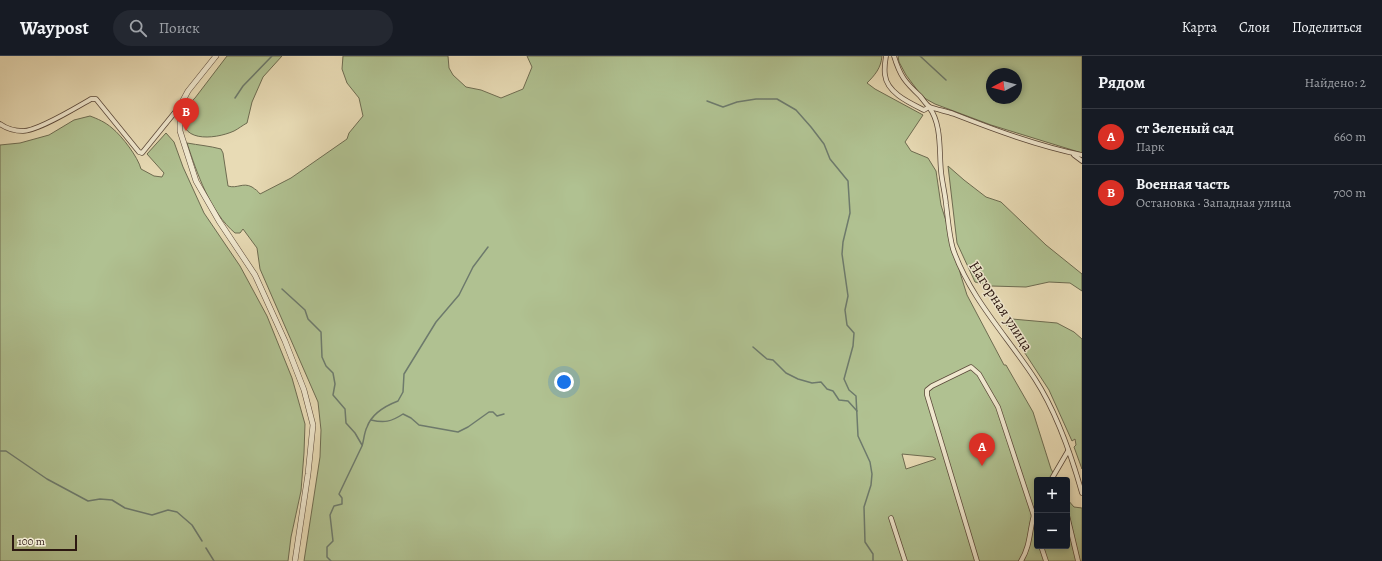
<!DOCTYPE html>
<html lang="ru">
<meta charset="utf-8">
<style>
body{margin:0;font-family:Alegreya,serif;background:#242831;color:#f1f3f6}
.controls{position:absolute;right:12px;bottom:12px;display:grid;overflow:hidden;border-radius:4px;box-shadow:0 2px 6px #0003}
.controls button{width:36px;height:36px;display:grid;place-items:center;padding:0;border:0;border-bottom:1px solid #363941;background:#171b24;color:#f1f3f6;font:20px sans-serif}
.compass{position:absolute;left:986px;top:12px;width:36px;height:36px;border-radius:50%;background:#171b24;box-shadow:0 2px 6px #0003;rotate:263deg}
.scale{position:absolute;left:12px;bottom:10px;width:65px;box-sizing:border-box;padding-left:4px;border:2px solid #2c1811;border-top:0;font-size:11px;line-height:14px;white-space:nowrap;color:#2c1811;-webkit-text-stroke:3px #f0e8cf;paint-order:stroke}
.you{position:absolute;left:564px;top:326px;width:14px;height:14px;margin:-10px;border:3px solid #fff;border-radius:50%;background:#1a73e8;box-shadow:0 0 0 6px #1a73e833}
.badge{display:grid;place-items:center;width:26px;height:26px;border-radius:50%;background:#d93025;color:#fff;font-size:13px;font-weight:700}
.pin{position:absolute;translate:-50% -33px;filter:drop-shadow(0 1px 2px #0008)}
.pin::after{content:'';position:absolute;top:21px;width:14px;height:12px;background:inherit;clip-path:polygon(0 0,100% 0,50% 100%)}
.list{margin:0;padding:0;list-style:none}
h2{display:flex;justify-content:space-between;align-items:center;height:52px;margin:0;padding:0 16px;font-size:17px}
h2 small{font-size:13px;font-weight:400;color:#9ea1a6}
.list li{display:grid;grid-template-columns:26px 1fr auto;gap:12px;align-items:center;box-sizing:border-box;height:56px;padding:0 16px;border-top:1px solid #363941}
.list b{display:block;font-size:15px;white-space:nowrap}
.list p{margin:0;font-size:13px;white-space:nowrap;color:#9ea1a6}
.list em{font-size:13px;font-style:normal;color:#9ea1a6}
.icon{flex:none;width:22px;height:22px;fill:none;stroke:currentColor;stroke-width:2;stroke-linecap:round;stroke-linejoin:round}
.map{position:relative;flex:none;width:1082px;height:505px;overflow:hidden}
header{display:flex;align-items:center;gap:24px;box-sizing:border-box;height:56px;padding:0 20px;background:#171b24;border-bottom:1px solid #363941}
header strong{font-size:19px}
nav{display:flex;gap:22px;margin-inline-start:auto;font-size:14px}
.search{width:280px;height:36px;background:#242831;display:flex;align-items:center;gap:10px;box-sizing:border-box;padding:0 14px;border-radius:22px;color:#9ea1a6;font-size:15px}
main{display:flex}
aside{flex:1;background:#171b24}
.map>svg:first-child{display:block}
</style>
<header>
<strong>Waypost</strong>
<div class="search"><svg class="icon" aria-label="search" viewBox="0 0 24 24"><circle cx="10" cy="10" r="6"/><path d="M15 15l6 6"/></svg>Поиск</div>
<nav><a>Карта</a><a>Слои</a><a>Поделиться</a></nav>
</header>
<main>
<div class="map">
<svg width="1082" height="505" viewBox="0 0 1082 505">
<rect width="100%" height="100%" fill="#e8dbb5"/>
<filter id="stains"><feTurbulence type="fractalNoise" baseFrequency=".005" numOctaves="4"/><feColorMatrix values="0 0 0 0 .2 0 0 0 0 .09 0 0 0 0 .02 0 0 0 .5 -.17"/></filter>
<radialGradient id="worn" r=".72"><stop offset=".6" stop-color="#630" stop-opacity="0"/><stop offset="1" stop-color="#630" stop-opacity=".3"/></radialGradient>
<g fill="#b0c191" stroke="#6e6c51" fill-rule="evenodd">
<path d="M227,0H282L263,21L252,46L247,67C243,69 238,73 234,75C214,84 175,87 185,54C187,49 192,45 195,42C206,28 216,14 227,0Z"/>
<path d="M343,0H448L449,12L453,19L466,31L481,34L501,42L523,33L532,11L527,0H882C881,12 875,19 867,27L875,33L923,59L905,86L911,95L928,102L936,115L941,149L950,178L961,220L967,239L1004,309H1006L1033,356L1051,413L1057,424H1037V490H1067V443L1074,451L1082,452V505H304L320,401L321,374L318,346L260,213L257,192L243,173L240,177H235C210,156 197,117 187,87C198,89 210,90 221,93L223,97L228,130C237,133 243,126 252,131C256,134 257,134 260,138L291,122L347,83L349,77L363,60L359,42L347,27L342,13ZM902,398L933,401L936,403L906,413Z"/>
<path d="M898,0H1082V97L991,69L935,48L926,43L918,35L906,19L899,6ZM992,18H1016V42H992Z"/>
<path d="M90,60C98,63 105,66 112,72C122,80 138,101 141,113L154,120L162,121L164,117L147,98L166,77L174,86L183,111L204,157L240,210L267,260L292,322L305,368L304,397L301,435L291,481L288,505H0V89L20,87L49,79L74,64Z"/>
<path d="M948,110L964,124L986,141L1001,146L1046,189L1082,218V235L1070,227L1049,226L1026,231L991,230L975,226L957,187Z"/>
<path d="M1012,263L1057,267L1074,276L1082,283V413L1074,391L1076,389L1075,383L1072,385L1049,334L1006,268Z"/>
</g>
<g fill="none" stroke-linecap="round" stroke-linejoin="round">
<g stroke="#6d7a6c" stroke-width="1.5">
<path d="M920,0L946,24"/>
<path d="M235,42L243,30L272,0"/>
<path d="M707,45L723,51L737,46L756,43H777L796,54L811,71L824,88L830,103L848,125L850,157L843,186L842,198L848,240L845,254L847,269L854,277L853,290L844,323L849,334L856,340L858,380L870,406L872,418L871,429L864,451L865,486L873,498V505"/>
<path d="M282,233L305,254L308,263L321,276L322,301L326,310L333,317L335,328L333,339L345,353L346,367L355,377L362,389"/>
<path d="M753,291L767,303L773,304L786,317L798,323L812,327L821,326L827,333L833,335L839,344L848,345L857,355"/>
<path d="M371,364C384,367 391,366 403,358L411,362L419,369L458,376L468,371L489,356H493L497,360L504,358"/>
<path d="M0,395H6L47,423L88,445L100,443L112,444L125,452L152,459L168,454L177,456L192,469L202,485"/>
<path d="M206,492L214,505"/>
<path d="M331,505L327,501V491L333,485L330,459L334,450L342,448V442L339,438L362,390C364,384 364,377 367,371C372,357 385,350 398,345L403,336L404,318L436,266L459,239L473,211L488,191"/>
</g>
<defs>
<g id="minor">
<path d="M886,0C885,6 884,13 885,19C887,37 910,47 924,54L929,51C942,68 939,95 941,115C942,126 945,137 946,148C948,163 949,179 953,193C970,242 1007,280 1035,323C1057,357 1071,398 1082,437"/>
<path d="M894,0C900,20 905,26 920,40C923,43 926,49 930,51C938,54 946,55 954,58C995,74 1038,90 1082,99"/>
<path d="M0,68C7,73 15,75 23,75C38,75 77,51 91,43H96L139,96L142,97L180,50"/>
<path d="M1074,99L1082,105"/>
<path d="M1051,424L1068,395"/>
<path d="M1067,459L1078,505"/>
<path d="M891,462L905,505"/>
<path d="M1041,490L1046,505"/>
<path d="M977,505L927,339V334L932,330L971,311L979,318L998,351L1033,457L1037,472"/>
<path d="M1021,505C1032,488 1029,468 1037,450"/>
</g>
<path id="tertiary" d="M216,0L188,35L180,50V75L196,125L219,165L255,219L285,285L304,334L313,369L308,418L295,505"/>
</defs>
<use href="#minor" stroke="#5b493a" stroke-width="5.5"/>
<use href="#tertiary" stroke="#5b493a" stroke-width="6"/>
<use href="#minor" stroke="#f0e8cf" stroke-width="4"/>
<use href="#tertiary" stroke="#f0e8cf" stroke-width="5"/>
</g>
<g text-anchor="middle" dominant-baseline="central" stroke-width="3" stroke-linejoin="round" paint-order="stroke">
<g font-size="15" fill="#2c1811" stroke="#f0e8cf">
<text transform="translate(1001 250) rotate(57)">Нагорная улица</text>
</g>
</g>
<rect width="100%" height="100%" filter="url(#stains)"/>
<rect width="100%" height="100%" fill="url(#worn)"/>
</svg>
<div class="controls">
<button>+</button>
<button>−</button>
</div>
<svg class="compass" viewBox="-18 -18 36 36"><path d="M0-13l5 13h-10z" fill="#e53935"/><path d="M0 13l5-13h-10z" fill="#9ea1a6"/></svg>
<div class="scale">100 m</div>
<div class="you"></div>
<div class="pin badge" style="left:982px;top:410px">A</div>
<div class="pin badge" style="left:186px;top:75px">B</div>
</div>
<aside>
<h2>Рядом<small>Найдено: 2</small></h2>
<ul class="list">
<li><span class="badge">A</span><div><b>ст Зеленый сад</b><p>Парк</p></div><em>660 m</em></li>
<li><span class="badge">B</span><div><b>Военная часть</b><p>Остановка · Западная улица</p></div><em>700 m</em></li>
</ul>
</aside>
</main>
